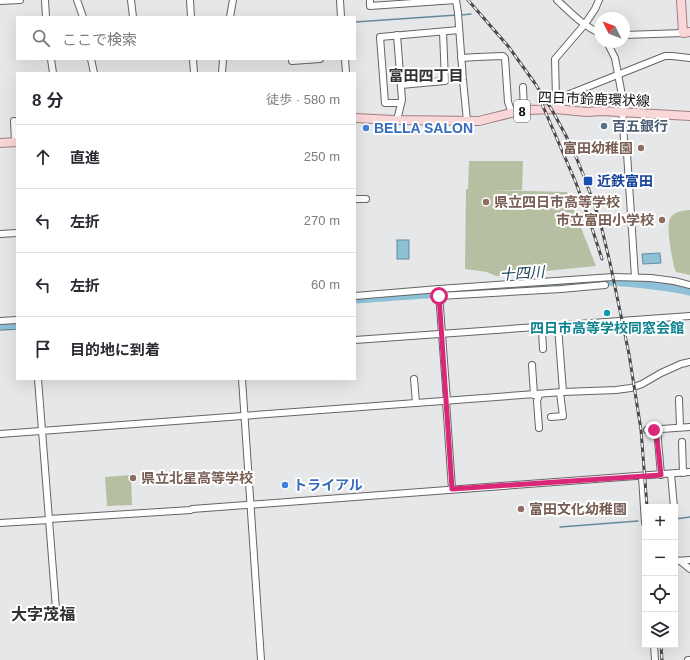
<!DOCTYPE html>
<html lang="ja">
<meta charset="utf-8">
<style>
body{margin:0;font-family:Arial,"Noto Sans JP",sans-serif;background:#f7f7f7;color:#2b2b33}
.controls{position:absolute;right:12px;bottom:12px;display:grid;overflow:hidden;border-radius:0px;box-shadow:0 4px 16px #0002}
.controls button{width:36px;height:36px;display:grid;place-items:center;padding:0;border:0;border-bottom:1px solid #e1e1e2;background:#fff;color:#2b2b33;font:20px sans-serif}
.compass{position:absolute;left:594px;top:12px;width:36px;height:36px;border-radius:50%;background:#fff;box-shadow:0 4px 16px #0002;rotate:312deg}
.stop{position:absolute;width:12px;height:12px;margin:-9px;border:3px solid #db2777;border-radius:50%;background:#fff}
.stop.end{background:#db2777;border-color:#fff;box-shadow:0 1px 4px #0008}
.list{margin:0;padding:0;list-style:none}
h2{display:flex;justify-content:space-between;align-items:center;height:52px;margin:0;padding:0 16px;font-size:17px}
h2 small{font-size:13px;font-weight:400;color:#7c7c81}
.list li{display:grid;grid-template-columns:26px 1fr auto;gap:12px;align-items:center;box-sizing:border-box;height:64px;padding:0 16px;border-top:1px solid #e1e1e2}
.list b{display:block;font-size:15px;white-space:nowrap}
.list em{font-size:13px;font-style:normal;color:#7c7c81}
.icon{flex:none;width:22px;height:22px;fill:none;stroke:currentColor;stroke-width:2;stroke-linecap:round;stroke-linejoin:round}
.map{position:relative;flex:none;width:690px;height:660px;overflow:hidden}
.search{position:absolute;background:#fff;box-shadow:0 4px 16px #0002;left:16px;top:16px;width:340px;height:44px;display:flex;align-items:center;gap:10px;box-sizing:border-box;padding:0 14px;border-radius:0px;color:#7c7c81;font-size:15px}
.panel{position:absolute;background:#fff;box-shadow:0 4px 16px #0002;left:16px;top:72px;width:340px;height:308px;border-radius:0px}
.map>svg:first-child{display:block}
</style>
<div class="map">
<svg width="690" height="660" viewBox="0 0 690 660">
<rect width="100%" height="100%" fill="#e6e7e8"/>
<g fill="#b7bfa3">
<path d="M469,161H523L522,190H491L567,192L596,266L496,276L487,272L465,269L466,189H468Z"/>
<path d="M689,210H690V275L676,272L674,267C672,256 665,224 671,217C676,211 682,211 689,210Z"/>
<path d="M131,475L132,505L107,506L105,477Z"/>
</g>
<g fill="#8ec0d7" stroke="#678a9b">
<rect x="397" y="240" width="12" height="19"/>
<path d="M660,253L661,263L643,264L642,254Z"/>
</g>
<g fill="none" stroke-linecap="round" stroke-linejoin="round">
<g stroke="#678a9b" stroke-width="1.5">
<path d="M461,15L471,14"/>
<path d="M355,22L457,15"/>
<path d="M0,330L17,329"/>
<path d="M675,519L690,517"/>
<path d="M560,527L638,521"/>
</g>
<g stroke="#8ec0d7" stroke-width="9">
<path d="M355,299L611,281C638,283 664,285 690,291"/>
<path d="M0,325L17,324"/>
</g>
<defs>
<g id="minor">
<path d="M45,0L46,17"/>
<path d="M77,0L83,17"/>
<path d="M131,0L133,17"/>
<path d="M190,0L191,17"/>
<path d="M340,0L341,17"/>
<path d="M370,0V6L456,0"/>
<path d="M456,0L458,13L463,80L467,121"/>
<path d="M557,0C570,12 583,26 600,33"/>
<path d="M0,1L20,0"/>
<path d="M230,17L233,0"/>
<path d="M397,35L402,100L397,120"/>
<path d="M624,35L683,33"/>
<path d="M608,42V44L615,58L621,90L624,140L627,153L635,277"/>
<path d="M461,58L477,57L503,56L505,58L508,102L512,113"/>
<path d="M51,59L53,73"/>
<path d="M91,59L94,73"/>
<path d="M193,59L194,73"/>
<path d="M292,59V61L320,59"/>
<path d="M345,59L346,73"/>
<path d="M222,73L223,59"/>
<path d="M401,85L445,81L443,32"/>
<path d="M523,87L524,111"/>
<path d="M557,99L665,56H672L690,58"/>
<path d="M401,103H385L380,37L459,30"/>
<path d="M562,110L561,105L556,98L555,59L585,24L595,9L599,0"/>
<path d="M14,121L15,142"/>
<path d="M355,199H366"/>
<path d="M0,234L17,233"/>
<path d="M439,294L447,401"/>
<path d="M355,296L439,289L613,277L651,278L674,281L690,285"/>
<path d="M439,296L561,289L605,285"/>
<path d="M0,321L17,320"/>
<path d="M558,326L563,392"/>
<path d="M540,327L542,330L543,349"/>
<path d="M355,340L690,316"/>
<path d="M532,365L534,395"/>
<path d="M38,379L56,609"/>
<path d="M242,379L261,660"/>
<path d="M414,379L416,403"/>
<path d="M539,395L537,401L539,428"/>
<path d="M679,399L680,427"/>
<path d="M446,401L452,489"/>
<path d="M551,417L563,416L560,393"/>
<path d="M657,429L661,475"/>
<path d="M647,430L690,427"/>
<path d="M0,434L563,392L616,390L631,388L642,384L661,373L681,364L690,362"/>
<path d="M682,442L683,473"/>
<path d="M671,474L674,507"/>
<path d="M642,477L645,523"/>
<path d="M49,519L191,510L192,509L690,472"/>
<path d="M0,523L49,520"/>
<path d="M675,561L690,560"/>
<path d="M680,561L690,569"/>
<path d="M654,645L655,660"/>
<path d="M688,660H690"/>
</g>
<g id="major">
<path d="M681,0L683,33L690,32"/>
<path d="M355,118L393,120L479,121L515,112L529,110L555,109L587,112L602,111L690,116"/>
<path d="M0,143L17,142"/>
</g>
</defs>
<use href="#minor" stroke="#656566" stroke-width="8"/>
<use href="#major" stroke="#a47f80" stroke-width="10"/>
<use href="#minor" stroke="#fff" stroke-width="6"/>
<use href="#major" stroke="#f9d7d8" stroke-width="8"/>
<defs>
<g id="rail">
<path d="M468,0L508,46L534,82L552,110L565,134L574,152L585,179L600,221L610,263L629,354L641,430L647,507"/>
<path d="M542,104L576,183L590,222L602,259"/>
<path d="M661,645L662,660"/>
</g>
</defs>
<use href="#rail" stroke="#494a4b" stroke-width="3"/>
<use href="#rail" stroke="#fff" stroke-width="1.5" stroke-dasharray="4.5" stroke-linecap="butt"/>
</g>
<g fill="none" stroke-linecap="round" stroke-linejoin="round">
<path stroke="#db2777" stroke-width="5" d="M439,296L452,489L661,475L656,429L654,430"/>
</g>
<circle fill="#5c6f8a" stroke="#fff" stroke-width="1.5" cx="604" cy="126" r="4"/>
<g fill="#3f7fe0" stroke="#fff" stroke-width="1.5">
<circle cx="366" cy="128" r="4"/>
<circle cx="285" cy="485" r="4"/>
</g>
<g fill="#8d6e63" stroke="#fff" stroke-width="1.5">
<circle cx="641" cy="148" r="4"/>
<circle cx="486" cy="202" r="4"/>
<circle cx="662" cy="220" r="4"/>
<circle cx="133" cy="478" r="4"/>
<circle cx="521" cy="509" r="4"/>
</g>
<rect fill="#1a4fb4" stroke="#fff" stroke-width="1.5" x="583" y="176" width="10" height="10" rx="2"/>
<circle fill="#0f9aa8" stroke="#fff" stroke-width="1.5" cx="607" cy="313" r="4"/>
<g text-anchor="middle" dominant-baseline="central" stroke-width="4" stroke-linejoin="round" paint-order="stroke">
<rect fill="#fff" stroke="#565656" stroke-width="1" x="514" y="100" width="16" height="22" rx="3"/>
<g font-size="13" font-weight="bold" fill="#0d0d0e">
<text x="522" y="111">8</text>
</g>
<g font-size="14" fill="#0d0d0e" stroke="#fff">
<text transform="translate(594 99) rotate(2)">四日市鈴鹿環状線</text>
</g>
<g font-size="14" font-weight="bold" fill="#4e5e75" stroke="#fff" text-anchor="start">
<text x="612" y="126">百五銀行</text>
</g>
<g font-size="14" font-weight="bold" fill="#366cbe" stroke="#fff" text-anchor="start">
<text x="374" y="128">BELLA SALON</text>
<text x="293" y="485">トライアル</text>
</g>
<g font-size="14" font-weight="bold" fill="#785e54" stroke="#fff" text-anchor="start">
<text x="633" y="148" text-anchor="end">富田幼稚園</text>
<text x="494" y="202">県立四日市高等学校</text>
<text x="654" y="220" text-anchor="end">市立富田小学校</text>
<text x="141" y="478">県立北星高等学校</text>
<text x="529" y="509">富田文化幼稚園</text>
</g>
<g font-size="14" font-weight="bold" fill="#164399" stroke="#fff" text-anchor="start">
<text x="597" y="181">近鉄富田</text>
</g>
<g font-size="14" font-weight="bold" fill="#0d838f" stroke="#fff">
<text x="607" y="328">四日市高等学校同窓会館</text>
</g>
<g font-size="15" font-weight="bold" fill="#313132" stroke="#fff">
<text x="426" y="75">富田四丁目</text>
</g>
<g font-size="15" font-style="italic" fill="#1a4355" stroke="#fff">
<text transform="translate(522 273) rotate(-4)">十四川</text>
</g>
<g font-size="16" font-weight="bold" fill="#313132" stroke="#fff">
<text x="43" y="614">大字茂福</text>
</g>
</g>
</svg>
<div class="controls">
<button>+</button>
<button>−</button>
<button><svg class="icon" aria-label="locate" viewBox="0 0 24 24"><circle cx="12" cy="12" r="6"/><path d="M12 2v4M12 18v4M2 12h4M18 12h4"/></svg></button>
<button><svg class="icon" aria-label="layers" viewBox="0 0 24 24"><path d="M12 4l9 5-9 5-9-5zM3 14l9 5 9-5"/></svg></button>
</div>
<svg class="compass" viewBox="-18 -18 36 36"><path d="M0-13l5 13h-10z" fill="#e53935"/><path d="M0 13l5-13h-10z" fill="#7c7c81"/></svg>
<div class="stop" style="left:439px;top:296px"></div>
<div class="stop end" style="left:654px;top:430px"></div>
<div class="search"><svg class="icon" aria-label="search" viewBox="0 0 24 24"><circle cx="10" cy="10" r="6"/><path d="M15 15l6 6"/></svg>ここで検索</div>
<section class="panel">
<h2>8 分<small>徒歩 · 580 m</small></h2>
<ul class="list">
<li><svg class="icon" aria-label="ahead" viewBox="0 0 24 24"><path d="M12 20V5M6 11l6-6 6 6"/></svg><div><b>直進</b></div><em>250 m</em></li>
<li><svg class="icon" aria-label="left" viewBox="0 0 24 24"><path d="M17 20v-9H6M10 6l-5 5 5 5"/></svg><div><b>左折</b></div><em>270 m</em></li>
<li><svg class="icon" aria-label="left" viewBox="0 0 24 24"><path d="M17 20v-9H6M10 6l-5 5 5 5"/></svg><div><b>左折</b></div><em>60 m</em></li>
<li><svg class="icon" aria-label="arrive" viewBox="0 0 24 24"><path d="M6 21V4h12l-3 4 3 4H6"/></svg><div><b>目的地に到着</b></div></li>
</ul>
</section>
</div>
